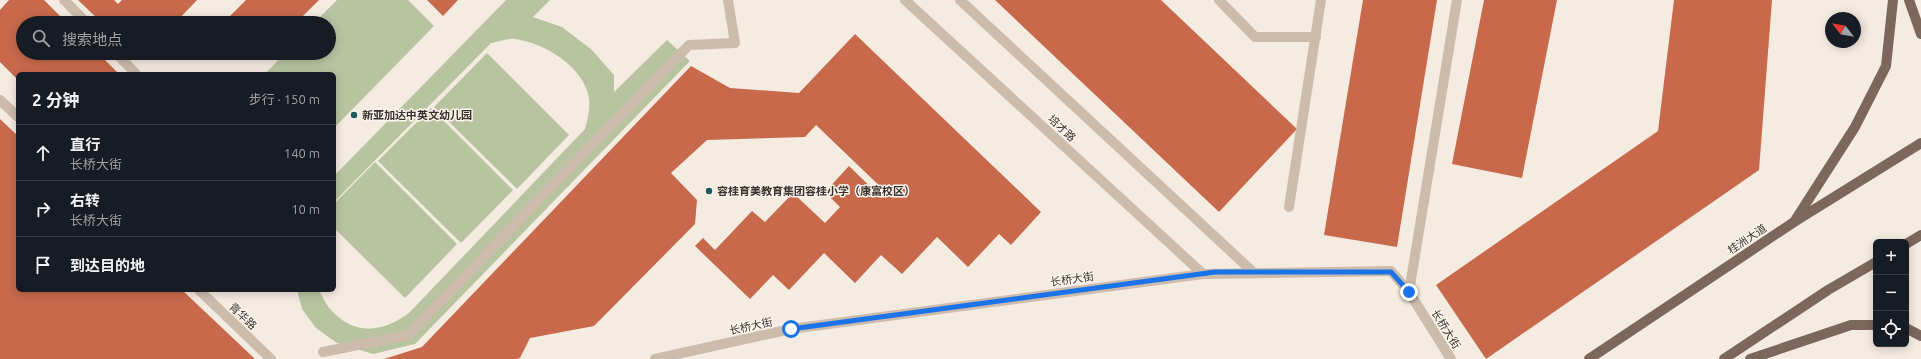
<!DOCTYPE html>
<html lang="zh">
<meta charset="utf-8">
<style>
body{margin:0;font-family:Ubuntu,"Noto Sans SC",sans-serif;background:#20242c;color:#f1f3f6}
.controls{position:absolute;right:12px;bottom:12px;display:grid;overflow:hidden;border-radius:6px;box-shadow:0 2px 10px #0003}
.controls button{width:36px;height:36px;display:grid;place-items:center;padding:0;border:0;border-bottom:1px solid #363941;background:#171b24;color:#f1f3f6;font:20px sans-serif}
.compass{position:absolute;left:1825px;top:12px;width:36px;height:36px;border-radius:50%;background:#171b24;box-shadow:0 2px 10px #0003;rotate:301deg}
.stop{position:absolute;width:12px;height:12px;margin:-9px;border:3px solid #1a73e8;border-radius:50%;background:#fff}
.stop.end{background:#1a73e8;border-color:#fff;box-shadow:0 1px 4px #0008}
.list{margin:0;padding:0;list-style:none}
h2{display:flex;justify-content:space-between;align-items:center;height:52px;margin:0;padding:0 16px;font-size:17px}
h2 small{font-size:13px;font-weight:400;color:#9ea1a6}
.list li{display:grid;grid-template-columns:26px 1fr auto;gap:12px;align-items:center;box-sizing:border-box;height:56px;padding:0 16px;border-top:1px solid #363941}
.list b{display:block;font-size:15px;white-space:nowrap}
.list p{margin:0;font-size:13px;white-space:nowrap;color:#9ea1a6}
.list em{font-size:13px;font-style:normal;color:#9ea1a6}
.icon{flex:none;width:22px;height:22px;fill:none;stroke:currentColor;stroke-width:2;stroke-linecap:round;stroke-linejoin:round}
.map{position:relative;flex:none;width:1921px;height:359px;overflow:hidden}
.search{position:absolute;background:#171b24;box-shadow:0 2px 10px #0003;left:16px;top:16px;width:320px;height:44px;display:flex;align-items:center;gap:10px;box-sizing:border-box;padding:0 14px;border-radius:22px;color:#9ea1a6;font-size:15px}
.panel{position:absolute;background:#171b24;box-shadow:0 2px 10px #0003;left:16px;top:72px;width:320px;height:220px;border-radius:6px}
.map>svg:first-child{display:block}
</style>
<div class="map">
<svg width="1921" height="359" viewBox="0 0 1921 359">
<rect width="100%" height="100%" fill="#f4ebe1"/>
<g fill="#b8c4a0">
<path d="M337,0H408L434,26L334,128V74H265L285,53H329V23H314Z"/>
<path d="M506,0H550L533,17L562,27L592,50L614,75V92L667,40L690,61L415,344L373,354L337,343L316,328L302,309L297,290H319C322,296 326,304 330,309C354,336 382,333 409,313L585,129C588,119 590,109 589,98C584,67 545,43 515,39C508,38 498,42 491,43L334,202V176Z"/>
<path d="M487,53L569,135L517,189L434,107Z"/>
<path d="M431,108L513,190L461,243L378,161Z"/>
<path d="M375,162L457,244L405,298L334,228V204Z"/>
</g>
<g fill="#c8694b">
<path d="M9,0H44L67,23H23V53H98L119,74H18V80L0,62V10Z"/>
<path d="M78,0H114L118,4L122,0H197L175,23H102Z"/>
<path d="M246,0H319L296,23H227L225,21Z"/>
<path d="M427,0H458L443,16Z"/>
<path d="M995,0H1161L1297,129L1219,212Z"/>
<path d="M1363,0H1437L1397,247L1324,235Z"/>
<path d="M1484,0H1557L1522,178L1452,164Z"/>
<path d="M1674,0H1772L1759,170L1486,359L1436,285L1658,131Z"/>
<path d="M855,34L1041,212L1011,245L999,234L968,267L937,237L902,274L881,255L855,283L824,253L789,290L773,275L750,299L695,246L703,238L715,250L752,211L765,222L793,193L825,223L840,207L825,192L849,166L882,198L887,193L816,125L805,137L707,140L671,173L697,200L695,224L594,326L530,338L520,358L517,359H384L422,347L691,66L730,88L799,93Z"/>
<path d="M133,53H146L140,59Z"/>
<path d="M257,53H267L262,58Z"/>
<path d="M0,119L18,136V290H182L255,359H0Z"/>
</g>
<g fill="none" stroke-linecap="round" stroke-linejoin="round">
<g stroke="#cdbbac" stroke-width="10">
<path d="M64,0L87,23"/>
<path d="M905,0L1203,274"/>
<path d="M960,0L1253,272"/>
<path d="M1219,0L1255,37H1316"/>
<path d="M116,53L136,74"/>
<path d="M0,100L18,117"/>
<path d="M1289,207L1321,0"/>
<path d="M199,290L271,359"/>
<path d="M1409,292L1457,0"/>
<path d="M323,352L408,335L689,45L735,43L728,0"/>
<path d="M655,359L791,329L1203,274L1391,271L1409,292L1451,359"/>
</g>
<g stroke="#7d675c" stroke-width="10">
<path d="M1909,0L1921,34"/>
<path d="M1796,219L1855,127L1886,66L1893,0"/>
<path d="M1906,244L1921,235"/>
<path d="M1906,328L1921,336"/>
<path d="M1589,359L1794,222L1921,143"/>
<path d="M1724,359L1828,290L1876,262"/>
<path d="M1750,359L1851,325H1876"/>
</g>
</g>
<g fill="none" stroke-linecap="round" stroke-linejoin="round">
<path stroke="#1a73e8" stroke-width="5" d="M791,329L1215,272H1391L1409,292"/>
</g>
<g fill="#1f5a5e" stroke="#fbf5ee" stroke-width="1.5">
<circle cx="354" cy="115" r="4"/>
<circle cx="709" cy="191" r="4"/>
</g>
<g text-anchor="middle" dominant-baseline="central" stroke-width="3" stroke-linejoin="round" paint-order="stroke">
<g font-size="11" font-weight="bold" fill="#3b302b" stroke="#fbf5ee" text-anchor="start">
<text x="362" y="115">新亚加达中英文幼儿园</text>
<text x="717" y="191">容桂育美教育集团容桂小学（康富校区）</text>
</g>
<g font-size="11" fill="#3b302b" stroke="#fbf5ee">
<text transform="translate(1062 128) rotate(43)">培才路</text>
<text transform="translate(1747 239) rotate(-34)">桂洲大道</text>
<text transform="translate(1072 279) rotate(-8)">长桥大街</text>
<text transform="translate(243 316) rotate(44)">青华路</text>
<text transform="translate(751 326) rotate(-12)">长桥大街</text>
<text transform="translate(1446 329) rotate(58)">长桥大街</text>
</g>
</g>
</svg>
<div class="controls">
<button>+</button>
<button>−</button>
<button><svg class="icon" aria-label="locate" viewBox="0 0 24 24"><circle cx="12" cy="12" r="6"/><path d="M12 2v4M12 18v4M2 12h4M18 12h4"/></svg></button>
</div>
<svg class="compass" viewBox="-18 -18 36 36"><path d="M0-13l5 13h-10z" fill="#e53935"/><path d="M0 13l5-13h-10z" fill="#9ea1a6"/></svg>
<div class="stop" style="left:791px;top:329px"></div>
<div class="stop end" style="left:1409px;top:292px"></div>
<div class="search"><svg class="icon" aria-label="search" viewBox="0 0 24 24"><circle cx="10" cy="10" r="6"/><path d="M15 15l6 6"/></svg>搜索地点</div>
<section class="panel">
<h2>2 分钟<small>步行 · 150 m</small></h2>
<ul class="list">
<li><svg class="icon" aria-label="ahead" viewBox="0 0 24 24"><path d="M12 20V5M6 11l6-6 6 6"/></svg><div><b>直行</b><p>长桥大街</p></div><em>140 m</em></li>
<li><svg class="icon" aria-label="right" viewBox="0 0 24 24"><path d="M7 20v-9h11M14 6l5 5-5 5"/></svg><div><b>右转</b><p>长桥大街</p></div><em>10 m</em></li>
<li><svg class="icon" aria-label="arrive" viewBox="0 0 24 24"><path d="M6 21V4h12l-3 4 3 4H6"/></svg><div><b>到达目的地</b></div></li>
</ul>
</section>
</div>
